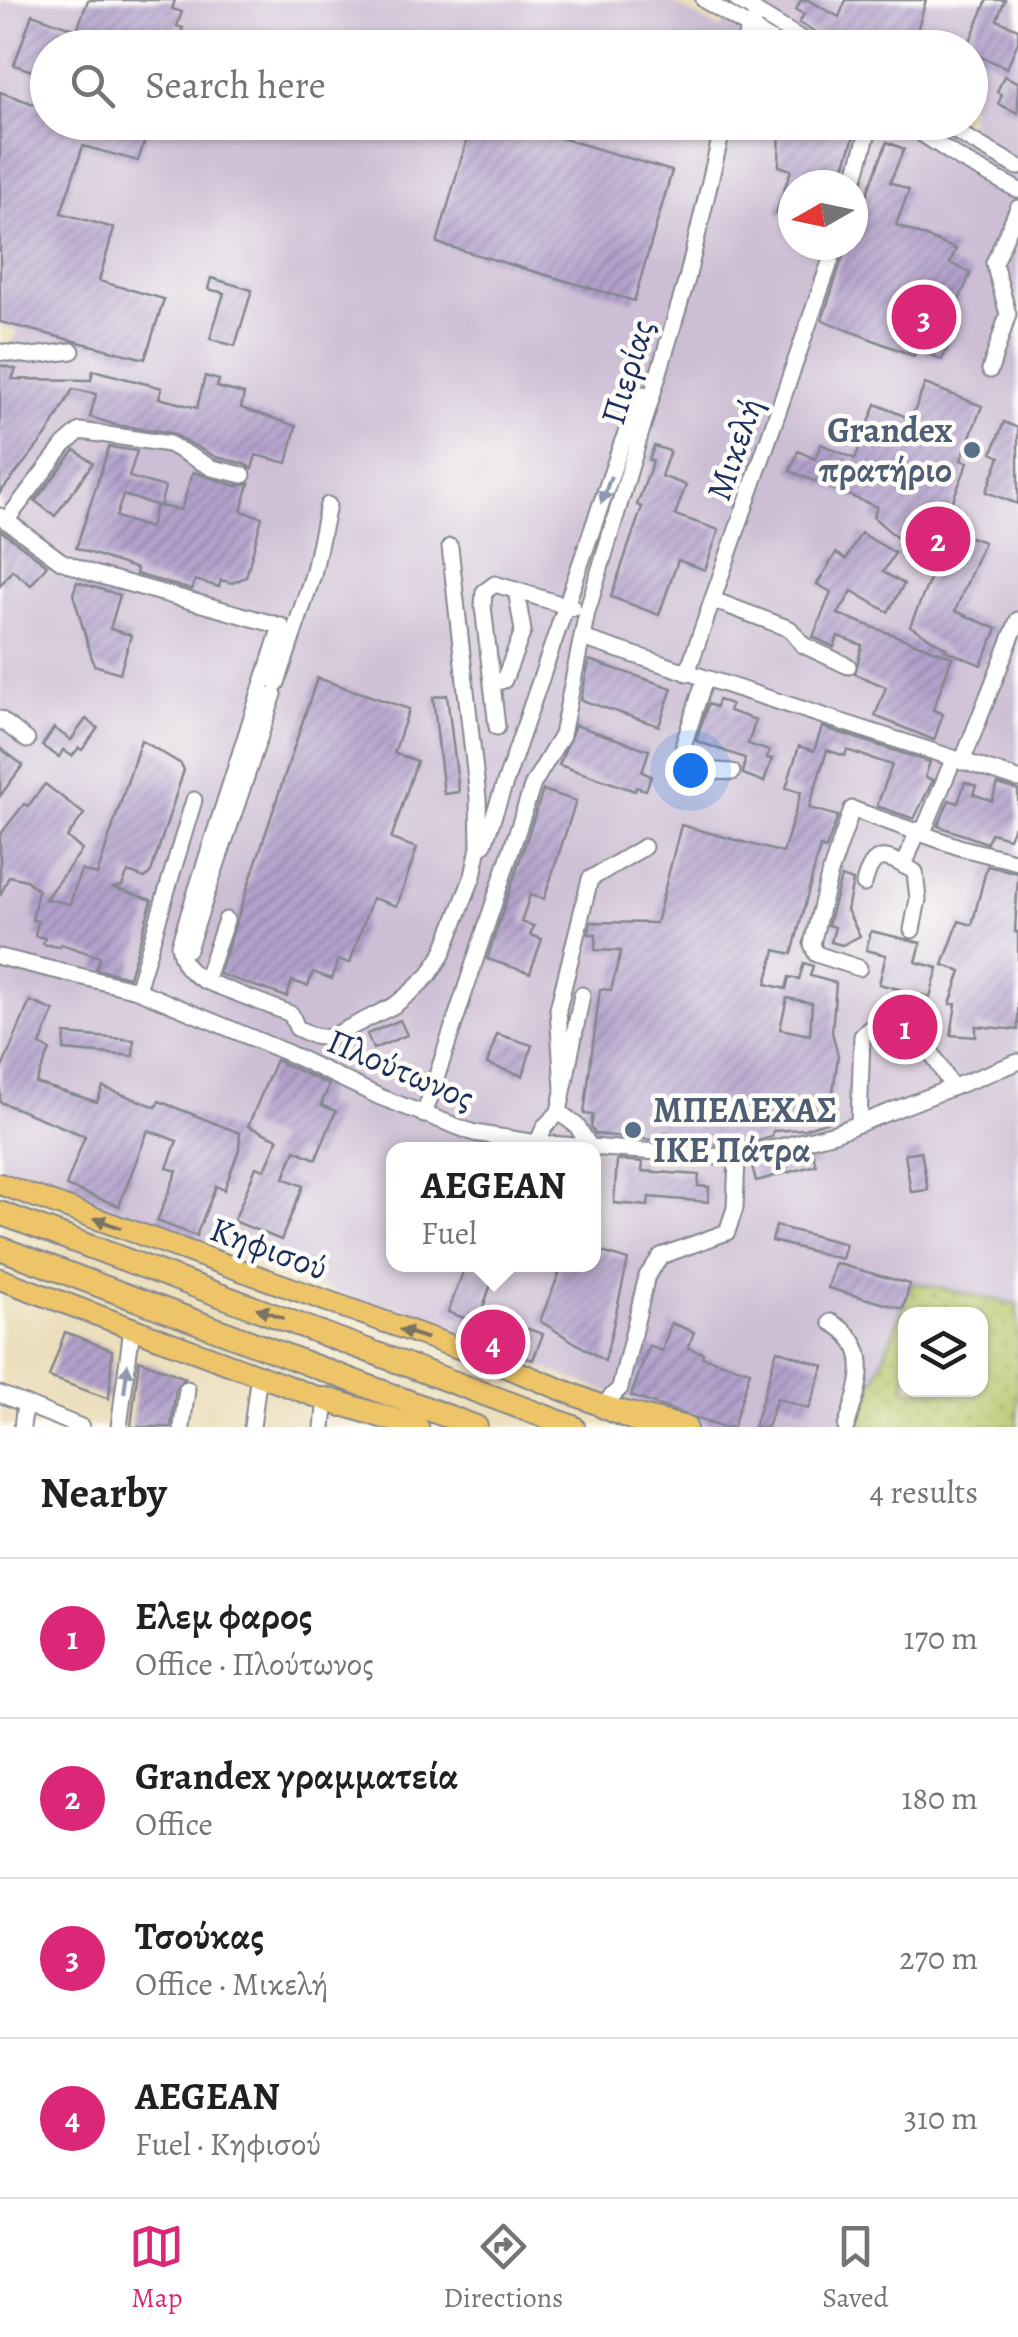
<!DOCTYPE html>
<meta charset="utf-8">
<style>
body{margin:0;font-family:Alegreya,serif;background:#f6f6f6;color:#202124}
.controls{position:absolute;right:30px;bottom:30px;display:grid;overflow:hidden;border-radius:20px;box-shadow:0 2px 8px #0004}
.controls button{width:90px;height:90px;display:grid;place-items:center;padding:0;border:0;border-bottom:2px solid #e0e0e0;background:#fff;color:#202124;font:50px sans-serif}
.compass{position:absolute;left:778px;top:170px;width:90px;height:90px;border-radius:50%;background:#fff;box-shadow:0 2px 8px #0004;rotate:261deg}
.you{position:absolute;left:690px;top:770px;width:35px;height:35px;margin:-25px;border:8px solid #fff;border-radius:50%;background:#1a73e8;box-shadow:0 0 0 15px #1a73e833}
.badge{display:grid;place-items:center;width:65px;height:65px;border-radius:50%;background:#db2777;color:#fff;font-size:32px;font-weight:700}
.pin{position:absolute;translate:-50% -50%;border:5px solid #fff;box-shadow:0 2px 10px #0006}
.popup{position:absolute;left:386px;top:1142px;width:215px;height:130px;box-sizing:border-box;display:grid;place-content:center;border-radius:20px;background:#fff;filter:drop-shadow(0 2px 8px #0005);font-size:32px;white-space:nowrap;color:#757577}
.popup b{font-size:38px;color:#202124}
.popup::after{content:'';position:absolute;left:50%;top:100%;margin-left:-20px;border:20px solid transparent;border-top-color:#fff}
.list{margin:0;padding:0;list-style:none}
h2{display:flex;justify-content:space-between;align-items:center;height:130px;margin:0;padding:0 40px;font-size:42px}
h2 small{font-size:32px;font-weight:400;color:#757577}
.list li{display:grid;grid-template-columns:65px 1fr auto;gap:30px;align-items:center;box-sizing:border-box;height:160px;padding:0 40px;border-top:2px solid #e0e0e0}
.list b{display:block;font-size:38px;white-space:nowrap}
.list p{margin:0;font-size:32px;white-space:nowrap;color:#757577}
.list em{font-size:32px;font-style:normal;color:#757577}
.icon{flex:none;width:55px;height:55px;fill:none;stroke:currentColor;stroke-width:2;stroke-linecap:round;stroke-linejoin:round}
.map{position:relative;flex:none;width:1018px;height:1427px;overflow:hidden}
.search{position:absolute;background:#fff;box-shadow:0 2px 8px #0004;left:30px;right:30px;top:30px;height:110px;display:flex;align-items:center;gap:25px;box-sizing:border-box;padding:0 35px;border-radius:55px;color:#757577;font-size:38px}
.sheet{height:770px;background:#fff}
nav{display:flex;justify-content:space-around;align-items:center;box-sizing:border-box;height:140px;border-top:2px solid #e0e0e0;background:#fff;font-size:28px;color:#757577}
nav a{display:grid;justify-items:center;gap:5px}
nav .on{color:#db2777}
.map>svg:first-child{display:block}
</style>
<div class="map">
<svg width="1018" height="1427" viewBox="0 0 1018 1427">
<defs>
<pattern id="green-dots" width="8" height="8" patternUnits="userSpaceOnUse" patternTransform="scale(2.5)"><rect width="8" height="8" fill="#b5c365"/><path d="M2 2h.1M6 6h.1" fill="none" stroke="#929f56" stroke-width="1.8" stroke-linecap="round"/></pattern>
<pattern id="building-hatch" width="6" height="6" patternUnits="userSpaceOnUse" patternTransform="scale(2.5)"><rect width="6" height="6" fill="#b3a2cc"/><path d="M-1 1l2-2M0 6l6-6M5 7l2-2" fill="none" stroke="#9184a9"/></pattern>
</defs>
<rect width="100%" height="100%" fill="#fdfcf7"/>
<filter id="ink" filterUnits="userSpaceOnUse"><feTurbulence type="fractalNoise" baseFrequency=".01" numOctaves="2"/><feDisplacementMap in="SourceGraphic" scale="20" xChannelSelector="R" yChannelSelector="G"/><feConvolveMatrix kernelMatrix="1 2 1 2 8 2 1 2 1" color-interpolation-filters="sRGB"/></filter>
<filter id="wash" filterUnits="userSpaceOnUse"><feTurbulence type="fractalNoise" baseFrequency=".0048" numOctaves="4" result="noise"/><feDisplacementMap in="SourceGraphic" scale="40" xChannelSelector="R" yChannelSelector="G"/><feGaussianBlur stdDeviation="2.25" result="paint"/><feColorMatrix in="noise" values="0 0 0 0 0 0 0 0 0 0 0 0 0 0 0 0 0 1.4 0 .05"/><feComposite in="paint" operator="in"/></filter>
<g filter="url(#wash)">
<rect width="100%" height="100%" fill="#ecdfbd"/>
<path fill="#ccbed4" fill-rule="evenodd" d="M0,0H667L720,29L741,0H1018V1305L913,1282L856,1427H703L0,1168V359L19,331L0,325ZM48,48H970V122H48ZM793,185H853V245H793ZM393,1150H593V1264H393Z"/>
<path fill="url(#green-dots)" stroke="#687962" stroke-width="2.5" fill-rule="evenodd" d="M913,1282L1018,1305V1427H856ZM906,1314H980V1390H906Z"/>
<g id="blocks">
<g fill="url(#building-hatch)" fill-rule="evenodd">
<path d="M88,0H175L172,9L182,12L177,26L183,28L176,48H48L44,75L14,65L32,14L77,30Z"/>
<path d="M801,0H808L839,17L846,0H926L912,48H846L799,23L804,14L796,10Z"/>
<path d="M987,0H1005L997,20L1018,29V42L1007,68L970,52V48H967Z"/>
<path d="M546,31L596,44L595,48H542Z"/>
<path d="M1004,76L1018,82V113L998,104L1002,95L997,92Z"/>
<path d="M0,92L48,109V122H151L138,161L83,146L61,213L114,228L99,281L164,299L145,359L0,322Z"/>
<path d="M472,122H508L672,171L634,301L437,243Z"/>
<path d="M780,122H806L805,125L829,134L833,122H859L838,185H793V219L776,213L791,170L779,166Z"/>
<path d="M887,142L904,149L890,182L909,190L896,225L956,249L950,263L971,273L957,304L937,295L925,326L952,338L942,360L917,348L914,356L822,320L847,245H853V229Z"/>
<path d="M211,278L252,290L235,346L210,339L224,293L208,289Z"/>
<path d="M0,365L16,369L12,379L91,380L93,370L162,388L159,398L197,408L205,376L219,380L217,387L244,394L241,408L296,426L287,463L256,455L252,469L245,464L216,457L171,433L116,425L90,417L96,394L73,389L48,433L0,493Z"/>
<path d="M925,384L982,406L961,460L968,462L942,527L984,542L955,611L997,629L981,665L945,650L946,648L910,626L938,560L910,549L873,517L877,507L790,471L798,451L815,459L821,444L855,459L876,404L911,419Z"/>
<path d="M1004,422L1018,428V504L986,492L1000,457L992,453Z"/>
<path d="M654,446L670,451L661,476L686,485L675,515L719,530L705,570L678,560L659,615L611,597L642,507L637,505L653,461L649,460Z"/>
<path d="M109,447L137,451L129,477L165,487L160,506L181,510L193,472L240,487L237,485L249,484L241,511L262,517L246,577L232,583L221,580L219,587L195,580L192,590L136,574L137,569L76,548ZM123,495L159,506L156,505L150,528L116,517Z"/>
<path d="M75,450L93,463L55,516L35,501Z"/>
<path d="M0,530L47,565L31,585L12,570L0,586Z"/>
<path d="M861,533L895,553L883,572L904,584L888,612L852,591L838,614L952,657L933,710L943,714L934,740L875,716L886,687L855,674L862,645L838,636L834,647L813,637L831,592L817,584L836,553L846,559Z"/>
<path d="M77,582L120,595L110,629L131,635L120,673L94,665L73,594Z"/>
<path d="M589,660L672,688L659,726L581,700Z"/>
<path d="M317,678L409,709L394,753L417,761L391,839L417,848L397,906L372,898L350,963L338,960L332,979L313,972L308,986L292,981L287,997L219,974Z"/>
<path d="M447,695L459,792L444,794L433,697Z"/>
<path d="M718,700L731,704L729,711L756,720L748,744L769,751L767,758L772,759L764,782L743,774L745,758L696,741L708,704L716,707Z"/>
<path d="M86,719L98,728L82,750L79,748L72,756L63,750L59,757L42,746L54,728L71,740Z"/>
<path d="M575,725L649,750L642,772L651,776L646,790L636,787L635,791L559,765Z"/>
<path d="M822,727L930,762L925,777L933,780L914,819L877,806L892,765L847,750L845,756L827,750L809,808L838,816L826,849L820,847L792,954L775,950L766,984L786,989L789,977L799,979L804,963L813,966L810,976L836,983L832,1032L838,1056L829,1121L804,1129L773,1131L772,1137L736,1147L693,1143L694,1137L664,1133L662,1141L595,1134L591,1127L593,1115L584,1114L600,989L611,990L621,951L595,950L596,934H588L591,922L656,923L681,825L783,853L801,792L786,788L799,746L814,751ZM787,998L812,1003L810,1035L780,1029Z"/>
<path d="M141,740L181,764L184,770L151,872L145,878L128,872L122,886L114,888L152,900L129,977L96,969L100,957L61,944L60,947L43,944L45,938L35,936L38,921L32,920L38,890L26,880L9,876L0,896V835L24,804L28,806L45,784L84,814L67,837L82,850L45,899L70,904L81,870L97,875Z"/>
<path d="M0,748L23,765L0,796Z"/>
<path d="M965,782L976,786L973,794L992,801L998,784L1018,790V816L1009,838L991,833L987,843L938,826L949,800L958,803Z"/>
<path d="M543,790L576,801L544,899L530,895L521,922L534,926L530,935L542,939L530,973L487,959Z"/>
<path d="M987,866L1018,873L1015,932H1018V1030L976,1026V1037L951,1035L956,1004H950L961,971L943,965L959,921L972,925Z"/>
<path d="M841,877L853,881L847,910L860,936L842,945L831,942L835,927L828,925Z"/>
<path d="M871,931L921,943L916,962L938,968L930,997L879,984L886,955L866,950Z"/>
<path d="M30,1001L54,1011L40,1045L50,1050L36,1083L97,1102L103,1087L156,1107L159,1101L240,1133L239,1150L224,1190L216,1186L196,1236L157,1221L177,1171L167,1168L177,1141L148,1130L119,1206L66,1186L85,1136L0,1102V1073Z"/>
<path d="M400,1020L407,1035L373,1049L367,1034Z"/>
<path d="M65,1034L134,1040L133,1056L64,1050Z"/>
<path d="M497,1034L532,1045L523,1076L487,1064Z"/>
<path d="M276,1060L329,1085L321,1105L336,1111L316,1159L295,1150L284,1178L303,1186L281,1240L234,1221L256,1167L265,1170L278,1139L248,1126Z"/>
<path d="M812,1150L816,1165L756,1181L752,1166Z"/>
<path d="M921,1151L928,1190L911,1192L905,1154Z"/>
<path d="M617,1160L643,1162L642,1171L699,1175L698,1186L709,1187L708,1202L649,1197L648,1206L614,1203Z"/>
<path d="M776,1226L846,1244L842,1259L772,1241Z"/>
<path d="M593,1249L628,1260L605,1361L540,1321L563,1264H593Z"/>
<path d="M835,1263L910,1284L903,1309L828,1288Z"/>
<path d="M466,1264H498L481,1313L543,1334L533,1360L480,1342L486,1326L448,1312Z"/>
<path d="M671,1323L694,1332L688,1348L703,1353L702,1357L750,1371L733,1427H721L631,1396L649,1346L662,1351Z"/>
<path d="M65,1332L112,1350L109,1399L49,1377Z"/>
<path d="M777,1350L824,1366L809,1409L777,1398L767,1427H754Z"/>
<path d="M139,1360L185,1378L176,1387L171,1427H131Z"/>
</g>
</g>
</g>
<g filter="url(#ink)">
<use href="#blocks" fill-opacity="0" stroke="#84878e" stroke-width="2.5"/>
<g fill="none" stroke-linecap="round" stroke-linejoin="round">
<defs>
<g id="minor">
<path d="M704,0L784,48"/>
<path d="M737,0L816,48"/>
<path d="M741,48L754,20"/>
<path d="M904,122L962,160L1018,190"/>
<path d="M939,122L1018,167"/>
<path d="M853,185L871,122"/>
<path d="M0,352L32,356L72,351"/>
<path d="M990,370L1008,314L994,263L1018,208"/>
<path d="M0,516L61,561L94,574L281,626L179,945C182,965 188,971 205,981"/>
<path d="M6,521L64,445L80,431L169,444L212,468L243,475"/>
<path d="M713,600L790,629L803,645L848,666"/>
<path d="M582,638L1018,779"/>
<path d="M687,673L836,245"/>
<path d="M705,679L684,743V765L688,769L732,772"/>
<path d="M277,683L313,575L328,505"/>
<path d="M493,683L504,680L523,631L516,590"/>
<path d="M0,719L27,740"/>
<path d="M497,727L483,606L484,592L495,584L573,608"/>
<path d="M962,762L1018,620"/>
<path d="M923,832L953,760"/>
<path d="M484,844L622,443L643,394"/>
<path d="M904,866L918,830"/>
<path d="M864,884C873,848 886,854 915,872L918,899L912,930"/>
<path d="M226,920L205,981L291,1014L297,1028L314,1036L329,1038L395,1005L412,991L429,975L442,955L473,876L479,847L478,798L450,547"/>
<path d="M188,949L274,694"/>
<path d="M0,957L137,990L288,1053L380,1097L474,1133L537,1143L737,1158L835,1133L1018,1062"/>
<path d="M859,968L816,954L812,944L829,876L852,809L962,848L1018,862"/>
<path d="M137,990L194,800"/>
<path d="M563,1089L558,1009L590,879L644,847"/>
<path d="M559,1112L577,1126L590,1147"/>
<path d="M424,1115L533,784L562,735L587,612L687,279L724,122"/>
<path d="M859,1124L862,1036L869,1029L920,1033L952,1087"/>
<path d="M537,1143L545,1126L559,1112L582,995"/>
<path d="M831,1322C876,1346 859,1387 846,1427"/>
<path d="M0,1394L81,1427"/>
<path d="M602,1406L620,1388L647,1276L661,1256L727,1232L735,1208L737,1158"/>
<path d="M22,1427L25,1404"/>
<path d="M119,1427L132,1328"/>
<path d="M182,1427L187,1389"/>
<path d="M252,1427L259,1373"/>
<path d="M323,1427L326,1399"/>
</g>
<g id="major">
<path d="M0,1184L461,1349L602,1406L686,1427"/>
<path d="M0,1279L341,1406"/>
</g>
<g id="highway">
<path d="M0,1213L573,1427"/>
<path d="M0,1248L476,1427"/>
<path d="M326,1399L417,1427"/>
<path d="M602,1406L651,1427"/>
</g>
</defs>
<use href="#minor" stroke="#84878e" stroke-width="19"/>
<use href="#major" stroke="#84878e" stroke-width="24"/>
<use href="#highway" stroke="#84878e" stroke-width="26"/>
<use href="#minor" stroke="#fff" stroke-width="15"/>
<use href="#major" stroke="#eec469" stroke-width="20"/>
<use href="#highway" stroke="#eec469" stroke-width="22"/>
</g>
<defs><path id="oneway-solid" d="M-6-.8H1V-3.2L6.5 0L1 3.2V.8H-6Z" transform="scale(2.5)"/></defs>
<g fill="#8d97ae">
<use href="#oneway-solid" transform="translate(606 490) rotate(109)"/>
<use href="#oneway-solid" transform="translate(126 1378) rotate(-83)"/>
</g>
<g fill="#7a7263">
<use href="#oneway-solid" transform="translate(107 1223) rotate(-160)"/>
<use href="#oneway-solid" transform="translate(270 1313) rotate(-159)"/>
<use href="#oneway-solid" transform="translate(413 1334) rotate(-162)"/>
</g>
</g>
<g fill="#5c6f8a" stroke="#fdfcf7" stroke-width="4">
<circle cx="972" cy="450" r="10"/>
<circle cx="633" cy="1130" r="10"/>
</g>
<g text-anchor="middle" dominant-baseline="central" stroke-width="9" stroke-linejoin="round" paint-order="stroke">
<g font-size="35" fill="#1b2f5e" stroke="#fdfcf7">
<text transform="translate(627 372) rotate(-73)">Πιερίας</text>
<text transform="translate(734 449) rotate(-71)">Μικελή</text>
<text transform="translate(401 1069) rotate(23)">Πλούτωνος</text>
<text transform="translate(269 1248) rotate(20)">Κηφισού</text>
</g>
<g font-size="35" font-weight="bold" fill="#4e5e75" stroke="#fdfcf7" text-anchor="end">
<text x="952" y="430">Grandex<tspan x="952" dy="40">πρατήριο</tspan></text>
<text x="653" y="1110" text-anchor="start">ΜΠΕΛΕΧΑΣ<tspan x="653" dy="40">ΙΚΕ Πάτρα</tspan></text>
</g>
</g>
</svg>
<div class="controls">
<button><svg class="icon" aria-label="layers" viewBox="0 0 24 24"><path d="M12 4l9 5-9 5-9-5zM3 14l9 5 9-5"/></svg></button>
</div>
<svg class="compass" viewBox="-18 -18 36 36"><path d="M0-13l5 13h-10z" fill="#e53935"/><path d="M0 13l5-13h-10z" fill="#757577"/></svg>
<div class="you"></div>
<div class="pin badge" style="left:905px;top:1027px">1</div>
<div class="pin badge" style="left:938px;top:539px">2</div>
<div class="pin badge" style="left:924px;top:317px">3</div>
<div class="pin badge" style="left:493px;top:1342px">4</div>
<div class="popup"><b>AEGEAN</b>Fuel</div>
<div class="search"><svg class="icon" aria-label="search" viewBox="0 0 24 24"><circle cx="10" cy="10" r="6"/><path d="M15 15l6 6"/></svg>Search here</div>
</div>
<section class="sheet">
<h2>Nearby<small>4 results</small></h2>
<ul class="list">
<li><span class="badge">1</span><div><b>Ελεμ φαρος</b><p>Office · Πλούτωνος</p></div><em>170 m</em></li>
<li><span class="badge">2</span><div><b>Grandex γραμματεία</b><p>Office</p></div><em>180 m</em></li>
<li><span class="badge">3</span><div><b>Τσούκας</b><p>Office · Μικελή</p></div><em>270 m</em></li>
<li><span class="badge">4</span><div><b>AEGEAN</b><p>Fuel · Κηφισού</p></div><em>310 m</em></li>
</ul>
</section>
<nav>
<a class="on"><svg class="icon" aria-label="map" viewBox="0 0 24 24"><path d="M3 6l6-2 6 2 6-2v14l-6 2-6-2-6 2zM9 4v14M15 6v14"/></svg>Map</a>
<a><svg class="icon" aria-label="directions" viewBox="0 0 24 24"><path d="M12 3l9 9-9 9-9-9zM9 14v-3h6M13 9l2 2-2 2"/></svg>Directions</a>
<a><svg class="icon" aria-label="saved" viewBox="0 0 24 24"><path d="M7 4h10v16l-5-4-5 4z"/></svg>Saved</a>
</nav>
